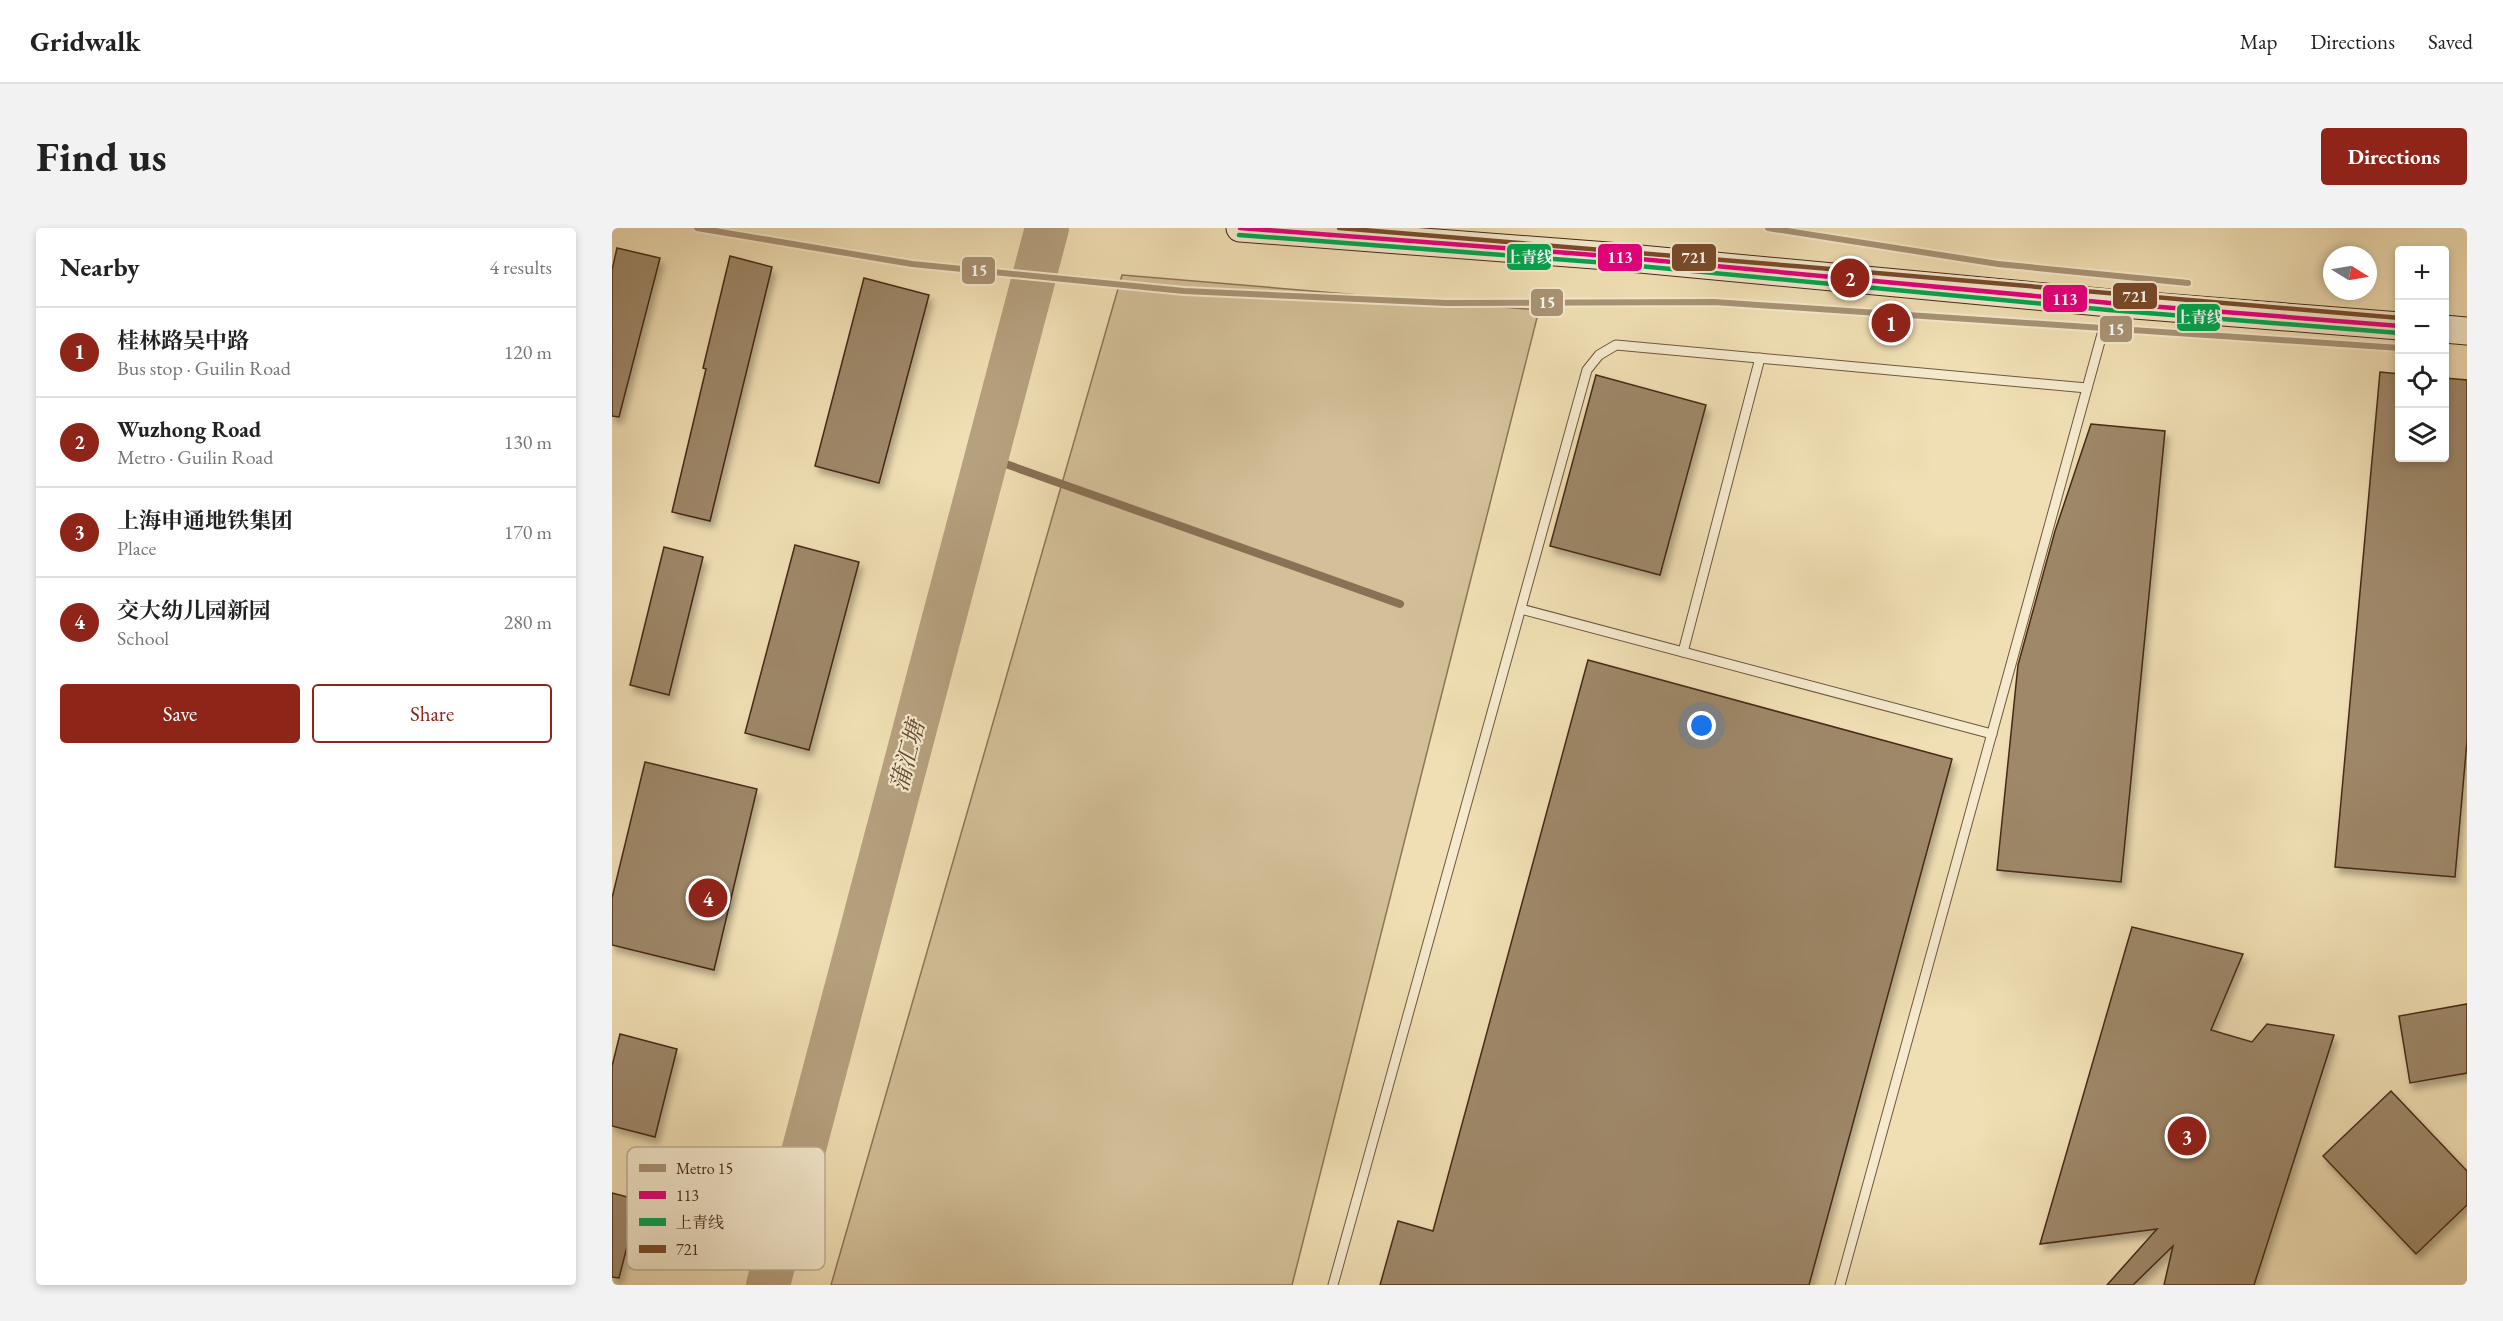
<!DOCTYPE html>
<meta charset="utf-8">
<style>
body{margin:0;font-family:"EB Garamond","Noto Serif SC",serif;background:#f2f2f2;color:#222}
.controls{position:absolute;right:18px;top:18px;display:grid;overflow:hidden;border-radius:6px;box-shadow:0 3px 9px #0003}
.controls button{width:54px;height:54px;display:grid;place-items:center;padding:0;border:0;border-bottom:2px solid #e0e0e0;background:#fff;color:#222;font:30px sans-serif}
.compass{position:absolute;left:1711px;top:18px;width:54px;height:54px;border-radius:50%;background:#fff;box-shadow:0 3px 9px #0003;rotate:101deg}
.you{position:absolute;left:1090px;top:498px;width:21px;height:21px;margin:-15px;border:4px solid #fff;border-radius:50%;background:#1a73e8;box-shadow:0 0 0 9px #1a73e833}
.badge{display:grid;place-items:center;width:39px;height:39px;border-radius:50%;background:#8f2418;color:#fff;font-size:20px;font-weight:700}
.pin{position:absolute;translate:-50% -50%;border:3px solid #fff;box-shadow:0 2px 6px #0006}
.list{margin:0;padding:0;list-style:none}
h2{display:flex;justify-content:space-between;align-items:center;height:78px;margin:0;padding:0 24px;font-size:26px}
h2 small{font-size:20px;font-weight:400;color:#767676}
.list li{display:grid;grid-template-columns:39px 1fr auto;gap:18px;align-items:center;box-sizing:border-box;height:90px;padding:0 24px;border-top:2px solid #e0e0e0}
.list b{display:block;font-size:22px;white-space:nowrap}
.list p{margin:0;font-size:20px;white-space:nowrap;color:#767676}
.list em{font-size:20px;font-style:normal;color:#767676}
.actions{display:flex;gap:12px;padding:18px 24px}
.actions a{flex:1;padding:14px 0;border:2px solid #8f2418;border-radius:6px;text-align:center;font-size:21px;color:#8f2418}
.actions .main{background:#8f2418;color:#fff}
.icon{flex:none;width:33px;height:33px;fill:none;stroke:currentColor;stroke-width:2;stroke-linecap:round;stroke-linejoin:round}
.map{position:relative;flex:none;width:1855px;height:1057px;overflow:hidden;border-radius:6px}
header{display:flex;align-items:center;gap:36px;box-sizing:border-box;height:84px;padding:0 30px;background:#fff;border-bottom:2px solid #e0e0e0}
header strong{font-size:28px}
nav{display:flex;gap:33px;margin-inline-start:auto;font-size:21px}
.intro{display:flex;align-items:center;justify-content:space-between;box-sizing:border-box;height:144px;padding:0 36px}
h1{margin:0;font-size:42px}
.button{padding:15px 27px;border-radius:6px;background:#8f2418;color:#fff;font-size:21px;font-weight:700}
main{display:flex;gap:36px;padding:0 36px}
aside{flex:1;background:#fff;border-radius:6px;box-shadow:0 3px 9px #0003}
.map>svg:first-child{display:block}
</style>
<header>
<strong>Gridwalk</strong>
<nav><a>Map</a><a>Directions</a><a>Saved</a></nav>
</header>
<div class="intro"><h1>Find us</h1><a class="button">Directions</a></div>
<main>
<aside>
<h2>Nearby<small>4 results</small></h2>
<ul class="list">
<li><span class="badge">1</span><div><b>桂林路吴中路</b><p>Bus stop · Guilin Road</p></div><em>120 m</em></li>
<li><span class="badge">2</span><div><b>Wuzhong Road</b><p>Metro · Guilin Road</p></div><em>130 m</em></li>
<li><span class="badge">3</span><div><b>上海申通地铁集团</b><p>Place</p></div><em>170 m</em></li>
<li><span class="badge">4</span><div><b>交大幼儿园新园</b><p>School</p></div><em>280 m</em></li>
</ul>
<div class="actions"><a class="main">Save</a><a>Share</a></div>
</aside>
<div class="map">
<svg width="1855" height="1057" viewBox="0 0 1855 1057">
<defs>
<filter id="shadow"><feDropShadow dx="3.5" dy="6" stdDeviation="3" flood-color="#0004"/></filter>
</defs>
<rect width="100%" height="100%" fill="#f0dfb4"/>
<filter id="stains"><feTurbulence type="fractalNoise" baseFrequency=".00333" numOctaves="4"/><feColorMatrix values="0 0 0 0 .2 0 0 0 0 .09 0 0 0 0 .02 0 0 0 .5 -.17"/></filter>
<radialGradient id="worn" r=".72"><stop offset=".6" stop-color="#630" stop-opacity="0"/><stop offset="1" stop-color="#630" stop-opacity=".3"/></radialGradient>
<path fill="#d3c099" stroke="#8c7558" stroke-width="1.5" d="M510,47L927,82L680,1057H219Z"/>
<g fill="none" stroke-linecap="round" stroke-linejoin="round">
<path stroke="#897155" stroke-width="8" d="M374,229L788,376"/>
<path stroke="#b6a17f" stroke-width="44" d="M156,1057L435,0"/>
</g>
<g fill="#9e8869" stroke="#462a17" stroke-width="1.5" filter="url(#shadow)">
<path d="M5,20L48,30L7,189L0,188V42Z"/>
<path d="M118,28L160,39L98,293L60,284L94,141L91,140Z"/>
<path d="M252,50L317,67L267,255L203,238Z"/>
<path d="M1768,144L1788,146V230H1833V150L1855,152V513L1843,649L1723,639Z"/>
<path d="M984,147L1094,177L1048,347L938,318Z"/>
<path d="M1479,196L1553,203L1509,654L1385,642L1406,437L1443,303Z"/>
<path d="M183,317L247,334L197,522L133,505Z"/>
<path d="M52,319L91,329L57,467L18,457Z"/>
<path d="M976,432L1340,531L1197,1057H768L786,993L821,1003Z"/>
<path d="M33,534L145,561L102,742L0,717V670Z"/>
<path d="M1520,699L1631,726L1599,802L1640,814L1655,796L1722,807L1642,1057H1552L1561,1018L1521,1057H1495L1545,1001L1428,1016Z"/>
<path d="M1855,776V845L1798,855L1787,788Z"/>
<path d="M8,806L65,821L43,909L0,898V838Z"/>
<path d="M1779,863L1855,943V977L1804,1026L1711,928Z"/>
<path d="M0,965L27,972L7,1050L0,1049Z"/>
</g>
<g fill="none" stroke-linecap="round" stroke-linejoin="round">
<defs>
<g id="service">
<path d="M909,381L1380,506"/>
<path d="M1071,424L1148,130"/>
<path d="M721,1057L975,142L987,127L1004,117L1475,160"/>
<path d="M1228,1057L1498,77"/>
</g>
<g id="secondary">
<path d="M628,0L996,28L1498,75L1788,98"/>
<path d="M1832,101L1855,103"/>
</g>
</defs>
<use href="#service" stroke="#70573e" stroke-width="11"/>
<use href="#secondary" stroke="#462a17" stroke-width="29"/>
<use href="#service" stroke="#f5eace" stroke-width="9"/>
<use href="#secondary" stroke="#f5eace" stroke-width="27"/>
<defs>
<path id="bus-1" d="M628,0L996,28L1498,75L1788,98"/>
<path id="bus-2" d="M627,7L995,35L1497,82L1787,105"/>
<path id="bus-3" d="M727,0C1081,27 1434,62 1788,90"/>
</defs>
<use href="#bus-1" stroke="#f5eace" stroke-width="9"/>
<use href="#bus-2" stroke="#f5eace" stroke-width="9"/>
<use href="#bus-3" stroke="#f5eace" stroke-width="9"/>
<use href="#bus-1" stroke="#e5007d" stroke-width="4.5"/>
<use href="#bus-2" stroke="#00a651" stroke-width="4.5"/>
<use href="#bus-3" stroke="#7a4b2a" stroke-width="4.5"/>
<defs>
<g id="metro-1">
<path d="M85,0L300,36L572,63L834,75L1102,74L1788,120"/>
<path d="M1156,0L1386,36L1576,55"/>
</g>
</defs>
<use href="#metro-1" stroke="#f5eace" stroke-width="10"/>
<use href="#metro-1" stroke="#a99475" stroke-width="6"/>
</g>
<g text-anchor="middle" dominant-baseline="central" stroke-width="4.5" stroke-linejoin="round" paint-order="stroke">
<g font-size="24" font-style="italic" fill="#624831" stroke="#f5eace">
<text transform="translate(295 528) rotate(-75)">蒲汇塘</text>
</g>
</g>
<rect x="15" y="919" width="198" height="123" rx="9" fill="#f5eace" stroke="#c0b097" stroke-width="1.5"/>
<rect x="27" y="936" width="27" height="8" fill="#a99475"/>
<rect x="27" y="963" width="27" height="8" fill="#e5007d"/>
<rect x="27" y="990" width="27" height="8" fill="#00a651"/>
<rect x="27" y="1017" width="27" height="8" fill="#7a4b2a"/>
<g font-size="16" fill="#462a17">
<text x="64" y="946">Metro 15</text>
<text x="64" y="973">113</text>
<text x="64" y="1000">上青线</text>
<text x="64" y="1027">721</text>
</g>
<g stroke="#f5eace" stroke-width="2">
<rect x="894" y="15" width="46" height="28" rx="6" fill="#00a651"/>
<rect x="985" y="15" width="46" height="29" rx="6" fill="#e5007d"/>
<rect x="1059" y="15" width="46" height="29" rx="6" fill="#7a4b2a"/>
<rect x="349" y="28" width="35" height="29" rx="6" fill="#a99475"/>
<rect x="1500" y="54" width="46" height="28" rx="6" fill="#7a4b2a"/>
<rect x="1430" y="56" width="46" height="29" rx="6" fill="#e5007d"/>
<rect x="918" y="60" width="34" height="29" rx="6" fill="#a99475"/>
<rect x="1564" y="75" width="45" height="29" rx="6" fill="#00a651"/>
<rect x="1487" y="87" width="34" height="28" rx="6" fill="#a99475"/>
</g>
<g font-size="16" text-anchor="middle" font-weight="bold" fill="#fff">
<text x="917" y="35">上青线</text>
<text x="1008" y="35">113</text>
<text x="1082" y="35">721</text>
<text x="367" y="48">15</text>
<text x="1523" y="74">721</text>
<text x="1453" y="77">113</text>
<text x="935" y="80">15</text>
<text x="1587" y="95">上青线</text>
<text x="1504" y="107">15</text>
</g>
<rect width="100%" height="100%" filter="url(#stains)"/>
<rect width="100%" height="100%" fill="url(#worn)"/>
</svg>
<div class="controls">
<button>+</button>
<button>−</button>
<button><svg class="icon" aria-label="locate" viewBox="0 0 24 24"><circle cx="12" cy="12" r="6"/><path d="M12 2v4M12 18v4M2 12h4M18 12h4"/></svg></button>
<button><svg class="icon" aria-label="layers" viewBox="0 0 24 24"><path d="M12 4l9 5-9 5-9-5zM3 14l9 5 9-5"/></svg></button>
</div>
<svg class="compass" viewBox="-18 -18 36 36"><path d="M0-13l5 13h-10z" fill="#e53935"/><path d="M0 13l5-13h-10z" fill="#767676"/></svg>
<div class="you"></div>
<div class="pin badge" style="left:1279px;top:95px">1</div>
<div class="pin badge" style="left:1238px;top:50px">2</div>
<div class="pin badge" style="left:1575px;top:908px">3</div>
<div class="pin badge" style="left:96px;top:670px">4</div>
</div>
</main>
